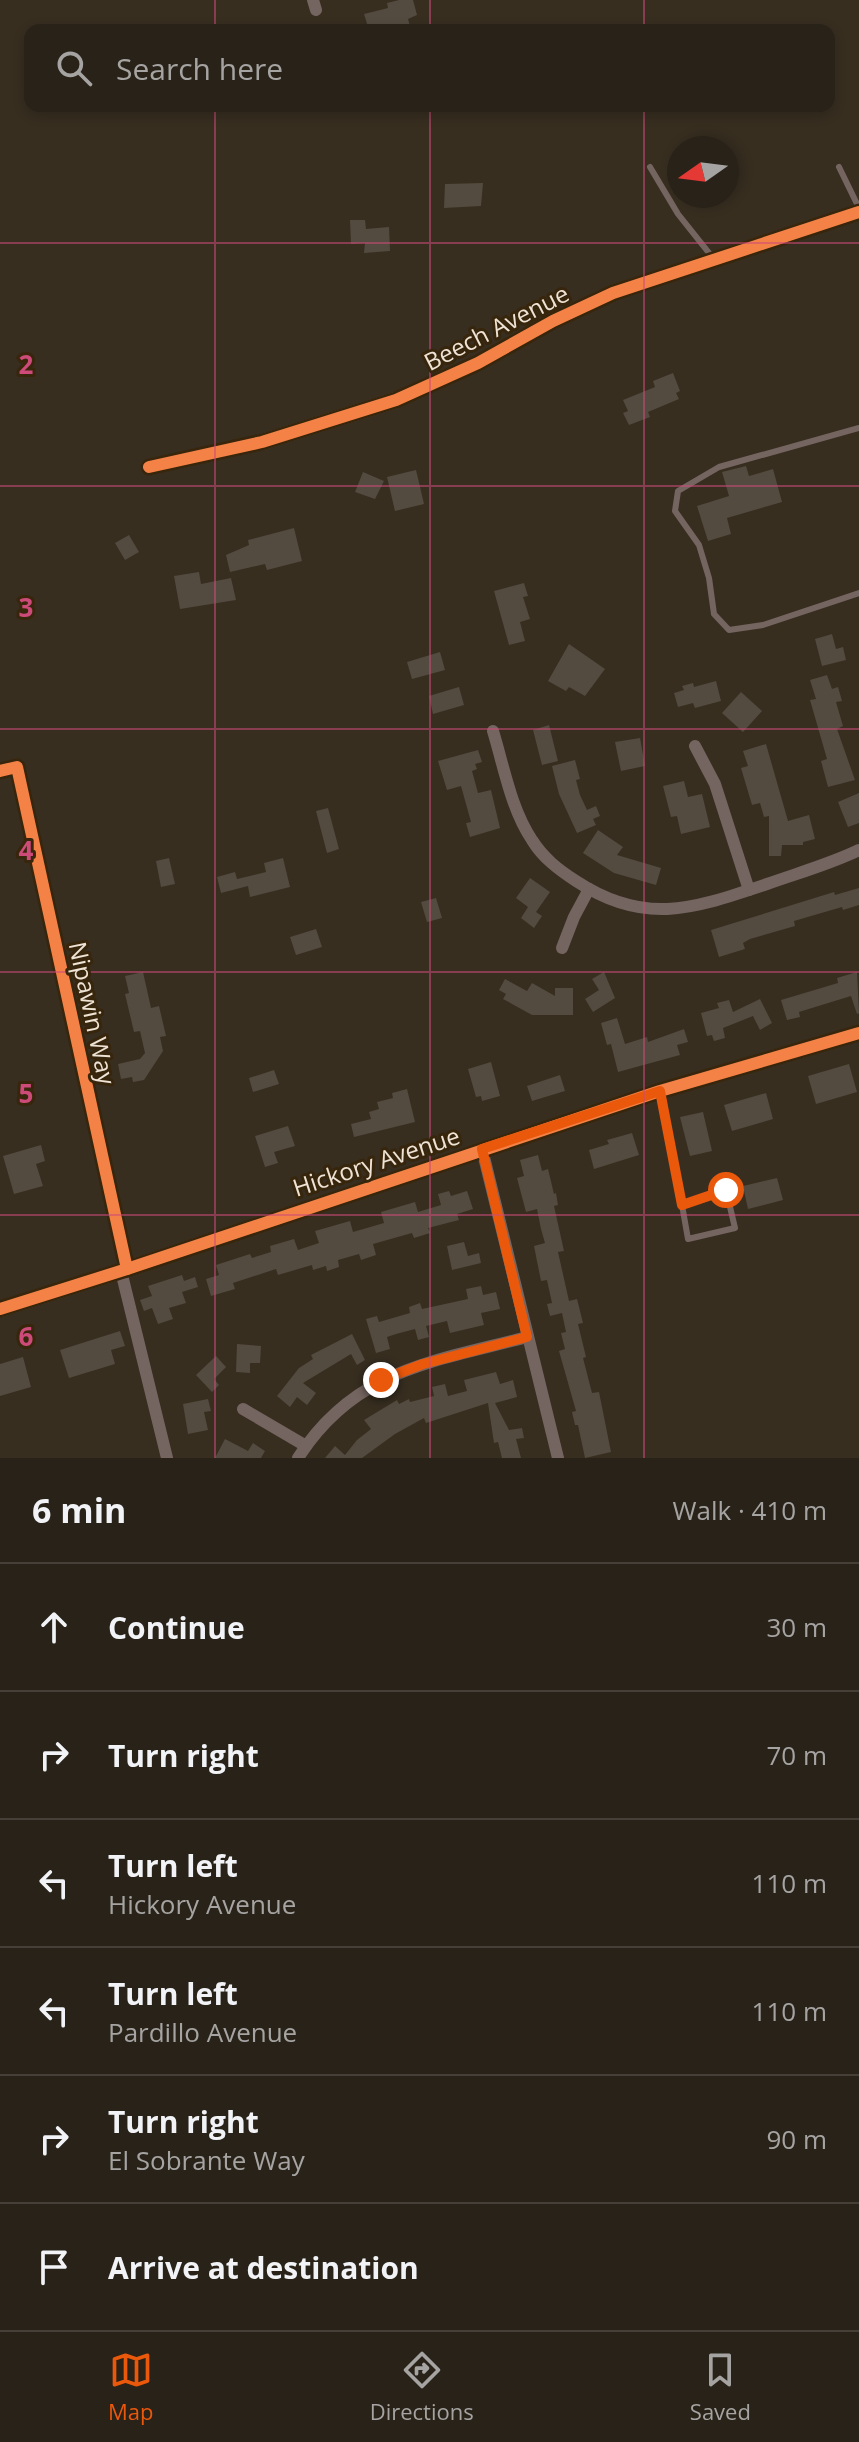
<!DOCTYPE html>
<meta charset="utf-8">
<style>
body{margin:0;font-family:"Open Sans",sans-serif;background:#312a21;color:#f1f3f6}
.compass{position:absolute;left:667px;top:136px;width:72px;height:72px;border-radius:50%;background:#292218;box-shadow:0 4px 12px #0003;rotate:256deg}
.stop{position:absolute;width:24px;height:24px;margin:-18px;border:6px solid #ea580c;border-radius:50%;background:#fff}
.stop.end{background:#ea580c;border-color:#fff;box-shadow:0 2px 8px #0008}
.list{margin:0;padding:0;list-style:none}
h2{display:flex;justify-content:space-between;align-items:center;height:104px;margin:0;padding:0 32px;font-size:34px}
h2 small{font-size:26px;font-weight:400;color:#a5a4a2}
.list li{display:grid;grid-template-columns:52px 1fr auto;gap:24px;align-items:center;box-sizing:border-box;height:128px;padding:0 32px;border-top:2px solid #453f37}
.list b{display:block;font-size:30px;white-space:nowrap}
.list p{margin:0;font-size:26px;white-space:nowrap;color:#a5a4a2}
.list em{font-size:26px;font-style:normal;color:#a5a4a2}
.icon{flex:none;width:44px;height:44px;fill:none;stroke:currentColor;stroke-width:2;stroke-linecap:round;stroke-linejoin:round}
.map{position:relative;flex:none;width:859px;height:1458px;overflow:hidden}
.search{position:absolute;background:#292218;box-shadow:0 4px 12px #0003;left:24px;right:24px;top:24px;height:88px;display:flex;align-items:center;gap:20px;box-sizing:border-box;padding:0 28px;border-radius:16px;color:#a5a4a2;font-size:30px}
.sheet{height:872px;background:#292218}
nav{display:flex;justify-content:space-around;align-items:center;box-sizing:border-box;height:112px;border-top:2px solid #453f37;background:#292218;font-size:22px;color:#a5a4a2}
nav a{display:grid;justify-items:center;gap:4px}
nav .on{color:#ea580c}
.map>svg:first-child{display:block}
</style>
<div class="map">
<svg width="859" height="1458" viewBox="0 0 859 1458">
<rect width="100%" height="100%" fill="#372e20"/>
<g fill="#534b3f">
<path d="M399,0H413L417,15L408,19L411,30H369L364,14L388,8L387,3Z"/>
<path d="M483,183L481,206L444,208L445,184Z"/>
<path d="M350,220H365L366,229L389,227L390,251L364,253L365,243L351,244Z"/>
<path d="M673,373L680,391L676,393L679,399L648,412L650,417L629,425L623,413L628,411L623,400L655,387L653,381Z"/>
<path d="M746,466L749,476L773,469L782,502L727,518L731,534L708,541L697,506L729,496L722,472Z"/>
<path d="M416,470L424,504L395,511L387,477Z"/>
<path d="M363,472L384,481L375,499L355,492Z"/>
<path d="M294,528L302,561L267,570L265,564L230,572L226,555L249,545L248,540Z"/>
<path d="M129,535L139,552L125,560L115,543Z"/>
<path d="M199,572L201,584L231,578L236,600L180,609L174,576Z"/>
<path d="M524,583L528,596L523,597L530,619L520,622L525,641L509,645L494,591Z"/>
<path d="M832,634L836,649L843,647L846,660L822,666L815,639Z"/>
<path d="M569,644L605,669L585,696L569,687L566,691L548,681Z"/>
<path d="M440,652L445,670L412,679L407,662Z"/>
<path d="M827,675L832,689L838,687L842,701L836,702L843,726L837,729L855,780L828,787L821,761L827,759L810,700L816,699L810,680Z"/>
<path d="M716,681L721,701L695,708L693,703L678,707L674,693L684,690L682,686L693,683L694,687Z"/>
<path d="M459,687L464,705L433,714L429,696Z"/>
<path d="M741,692L762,711L743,732L722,713Z"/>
<path d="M549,725L558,761L542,765L533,730Z"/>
<path d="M640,738L645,766L621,771L615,742Z"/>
<path d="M766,744L788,821L809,815L815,839L803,842V845H782L781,856H769V816L764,817L760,803L752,805L741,768L748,766L743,751Z"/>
<path d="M478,750L482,762L475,764L477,769L472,771L478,793L491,790L500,828L470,837L466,823L471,822L461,786L447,790L438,761Z"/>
<path d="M575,760L580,779L576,780L580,795L587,810L596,806L600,816L593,819L596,825L577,833L559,794L552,766Z"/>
<path d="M684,781L688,797L702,794L710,827L681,834L677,816L671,817L663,786Z"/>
<path d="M859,793V823L848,827L838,802Z"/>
<path d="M328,808L339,849L327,853L316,811Z"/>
<path d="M598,830L623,847L617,855L661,868L656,885L614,873L583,853Z"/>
<path d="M169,858L175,884L161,887L156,861Z"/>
<path d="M283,858L290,887L250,897L248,886L221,893L217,877L235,872L237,879L266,872L264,863Z"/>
<path d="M530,878L550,892L536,912L542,916L534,928L521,918L528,907L516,898Z"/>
<path d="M859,888V905L843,910L842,907L794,921L795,926L750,939L743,943L745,949L719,957L711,930L834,892L835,895Z"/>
<path d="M436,898L442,918L427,922L421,902Z"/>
<path d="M316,929L322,947L296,955L290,937Z"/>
<path d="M143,972L151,1008L159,1006L166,1036L160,1037L163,1051L144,1080L133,1082L132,1077L121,1079L118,1064L140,1059L145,1053L140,1031L134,1032L125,994L129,993L125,976Z"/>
<path d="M604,972L615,998L593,1012L585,999L599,990L592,979Z"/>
<path d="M857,972L859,1013L857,1014L851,996L799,1012L800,1017L787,1020L781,1000L838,983L837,978Z"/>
<path d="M505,979L527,991L532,983L555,996V988H573V1015H532L503,999L506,994L499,990Z"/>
<path d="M760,999L772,1023L760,1030L753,1016L723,1028L725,1038L714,1041L712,1035L707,1036L701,1013L719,1008L717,1003L729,1000L733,1012Z"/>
<path d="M617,1018L625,1044L647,1037L648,1042L684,1029L688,1042L677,1045L680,1055L618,1072L611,1044L607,1045L601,1023Z"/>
<path d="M491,1062L500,1096L482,1101L481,1096L476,1097L468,1069Z"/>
<path d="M849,1064L857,1092L816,1104L808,1076Z"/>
<path d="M274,1070L279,1084L253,1092L249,1078Z"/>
<path d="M560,1075L565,1091L532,1101L527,1086Z"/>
<path d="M407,1089L415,1122L354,1137L351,1124L371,1119L369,1112L379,1109L377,1102L393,1098L392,1093Z"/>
<path d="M766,1093L773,1119L732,1131L724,1105Z"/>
<path d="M703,1112L712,1151L690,1156L680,1117Z"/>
<path d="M288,1126L295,1146L274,1152L278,1163L265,1167L255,1136Z"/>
<path d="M632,1133L639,1155L594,1169L589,1150L609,1144L607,1140Z"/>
<path d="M41,1145L45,1161L36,1164L43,1186L14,1194L3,1156Z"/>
<path d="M538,1155L542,1171L548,1169L554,1194L556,1193L558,1205L554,1206L564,1251L558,1252L569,1301L577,1299L583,1323L578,1324L586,1357L583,1358L592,1393L599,1392L611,1452L585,1458L578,1425H575L572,1412L576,1411L559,1351L565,1349L561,1333L566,1332L562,1313L550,1316L547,1304L552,1303L547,1280L541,1281L534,1246L545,1243L541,1229L537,1209L526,1212L517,1178L524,1176L520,1160Z"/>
<path d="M777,1178L783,1200L748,1209L743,1186Z"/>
<path d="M449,1191L451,1196L467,1191L473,1209L457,1214L459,1220L428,1228L430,1233L414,1238L412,1233L373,1244L376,1255L361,1260L359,1254L338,1260L339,1267L327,1271L326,1266L313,1270L312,1265L278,1275L276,1269L233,1283L235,1289L211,1296L206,1279L219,1275L216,1265L250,1254L252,1258L271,1252L270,1246L294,1239L298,1250L319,1243L315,1231L350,1221L353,1232L384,1223L381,1212L415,1202L418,1212L441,1205L438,1194Z"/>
<path d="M464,1242L468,1256L479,1253L481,1263L452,1270L447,1246Z"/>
<path d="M182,1275L184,1281L195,1277L198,1287L182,1292L186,1303L169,1308L173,1319L158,1324L152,1308L144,1311L140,1300L152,1296L148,1286Z"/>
<path d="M481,1286L483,1295L496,1292L500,1309L481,1313L484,1325L450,1333L447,1321L426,1326L429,1337L418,1340L415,1329L396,1334L387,1337L390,1349L376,1353L366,1319L377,1316L379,1322L410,1313L409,1307L420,1303L422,1309L468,1299L466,1289Z"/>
<path d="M120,1331L125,1346L111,1350L115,1364L69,1378L60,1350Z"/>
<path d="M352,1334L365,1360L357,1365L351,1354L303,1383L316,1393L307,1405L297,1397L290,1407L277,1396L299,1368L313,1359L311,1355Z"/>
<path d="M237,1344L261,1346L260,1363H250V1373L236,1372Z"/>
<path d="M216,1356L226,1367L214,1379L219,1385L212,1392L196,1375Z"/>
<path d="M23,1357L31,1387L0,1396V1364Z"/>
<path d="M496,1372L500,1384L513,1380L517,1397L495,1403L509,1430L522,1428L524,1438L516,1439L521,1458H502L498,1442L494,1443L488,1403L426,1423L424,1418L395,1434L362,1458H325L335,1446L345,1455L357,1440L371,1429L364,1420L397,1400L399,1404L409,1399L410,1402L434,1396L432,1387L445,1384L448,1396L467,1391L464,1380Z"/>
<path d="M208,1399L211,1411L204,1412L208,1430L188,1434L183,1404Z"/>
<path d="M225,1439L248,1451L253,1443L265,1451L261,1458H215Z"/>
</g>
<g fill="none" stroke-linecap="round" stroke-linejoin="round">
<g stroke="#756561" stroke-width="6">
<path d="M650,167L678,214L713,258"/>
<path d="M839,167L859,208"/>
<path d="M859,428L719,467L678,491L675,511L699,545L709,578L714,614L729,630L763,625L859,593"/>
<path d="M661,1094L682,1205L726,1190L735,1228L688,1239L682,1205"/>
</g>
<g stroke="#756561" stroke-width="12">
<path d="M313,0L316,10"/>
<path d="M493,731C504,767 511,809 532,840C543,858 559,870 576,881C646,927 695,908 767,884C798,873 830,864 859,850"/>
<path d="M695,746L715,784L749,890"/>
<path d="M0,771L17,767L127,1269"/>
<path d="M562,948L574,917L589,889"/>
<path d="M482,1149L558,1458"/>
<path d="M121,1271L167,1458"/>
<path d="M243,1409L306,1446"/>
<path d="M298,1458C355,1369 433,1362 527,1337"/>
</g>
<g stroke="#786761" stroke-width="16">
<path d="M149,467L262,442L396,400L478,363L553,321L613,293L859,212"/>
<path d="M0,1309L127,1269L660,1091L859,1033"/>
</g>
<defs>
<g id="cycleway">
<path d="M149,467L262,442L396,400L478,363L553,321L613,293L859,212"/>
<path d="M0,771L17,767L127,1269"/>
<path d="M0,1309L127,1269L660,1091L859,1033"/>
</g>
</defs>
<use href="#cycleway" stroke="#37250c" stroke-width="17"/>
<use href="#cycleway" stroke="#f48246" stroke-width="12"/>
</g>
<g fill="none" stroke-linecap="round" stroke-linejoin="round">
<path stroke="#ea580c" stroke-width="10" d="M381,1380L423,1364L527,1337L482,1149L660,1091L682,1205L726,1190"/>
</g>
<path fill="none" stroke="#cd4b79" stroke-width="2" stroke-opacity="0.55" d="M215,0V30M430,0V30M644,0V30M215,106V1458M430,106V1458M644,106V1458M0,243H859M0,486H859M0,729H859M0,972H859M0,1215H859"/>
<g text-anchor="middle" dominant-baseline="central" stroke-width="6" stroke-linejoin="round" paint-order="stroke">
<g font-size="24" fill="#eee3d4" stroke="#37250c">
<text transform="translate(496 327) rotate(-27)">Beech Avenue</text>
<text transform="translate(93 1013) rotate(78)">Nipawin Way</text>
<text transform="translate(376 1161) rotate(-18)">Hickory Avenue</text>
</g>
</g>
<g font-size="26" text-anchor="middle" font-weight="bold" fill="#cd4b79" stroke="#37250c" stroke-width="6" stroke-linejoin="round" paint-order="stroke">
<text x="26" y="374">2</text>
<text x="26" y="617">3</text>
<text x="26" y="860">4</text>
<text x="26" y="1103">5</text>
<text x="26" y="1346">6</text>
</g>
</svg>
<svg class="compass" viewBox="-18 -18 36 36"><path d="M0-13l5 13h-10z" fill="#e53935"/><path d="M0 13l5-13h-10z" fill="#a5a4a2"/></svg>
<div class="stop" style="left:726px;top:1190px"></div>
<div class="stop end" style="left:381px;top:1380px"></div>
<div class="search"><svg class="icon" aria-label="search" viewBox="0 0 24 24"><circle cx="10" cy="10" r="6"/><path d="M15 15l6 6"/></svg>Search here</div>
</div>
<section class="sheet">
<h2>6 min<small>Walk · 410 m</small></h2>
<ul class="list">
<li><svg class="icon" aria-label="ahead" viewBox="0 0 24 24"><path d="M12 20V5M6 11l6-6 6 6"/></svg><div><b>Continue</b></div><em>30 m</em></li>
<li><svg class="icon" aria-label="right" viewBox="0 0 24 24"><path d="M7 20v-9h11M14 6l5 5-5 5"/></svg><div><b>Turn right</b></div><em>70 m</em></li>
<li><svg class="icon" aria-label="left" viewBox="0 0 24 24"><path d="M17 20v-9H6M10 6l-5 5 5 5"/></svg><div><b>Turn left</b><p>Hickory Avenue</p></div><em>110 m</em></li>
<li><svg class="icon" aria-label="left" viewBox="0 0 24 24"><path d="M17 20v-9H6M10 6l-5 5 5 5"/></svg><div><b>Turn left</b><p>Pardillo Avenue</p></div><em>110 m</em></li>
<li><svg class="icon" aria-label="right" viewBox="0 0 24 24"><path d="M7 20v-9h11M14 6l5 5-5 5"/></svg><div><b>Turn right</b><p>El Sobrante Way</p></div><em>90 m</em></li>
<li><svg class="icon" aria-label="arrive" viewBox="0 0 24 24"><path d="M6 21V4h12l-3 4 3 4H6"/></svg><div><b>Arrive at destination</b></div></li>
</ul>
</section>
<nav>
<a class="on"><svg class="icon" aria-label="map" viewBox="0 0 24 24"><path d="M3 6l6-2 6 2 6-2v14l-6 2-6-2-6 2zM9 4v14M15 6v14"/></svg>Map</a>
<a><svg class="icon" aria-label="directions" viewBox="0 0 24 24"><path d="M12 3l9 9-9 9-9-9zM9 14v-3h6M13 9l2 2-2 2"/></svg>Directions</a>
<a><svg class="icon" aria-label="saved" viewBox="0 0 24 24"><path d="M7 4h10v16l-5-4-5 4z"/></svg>Saved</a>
</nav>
